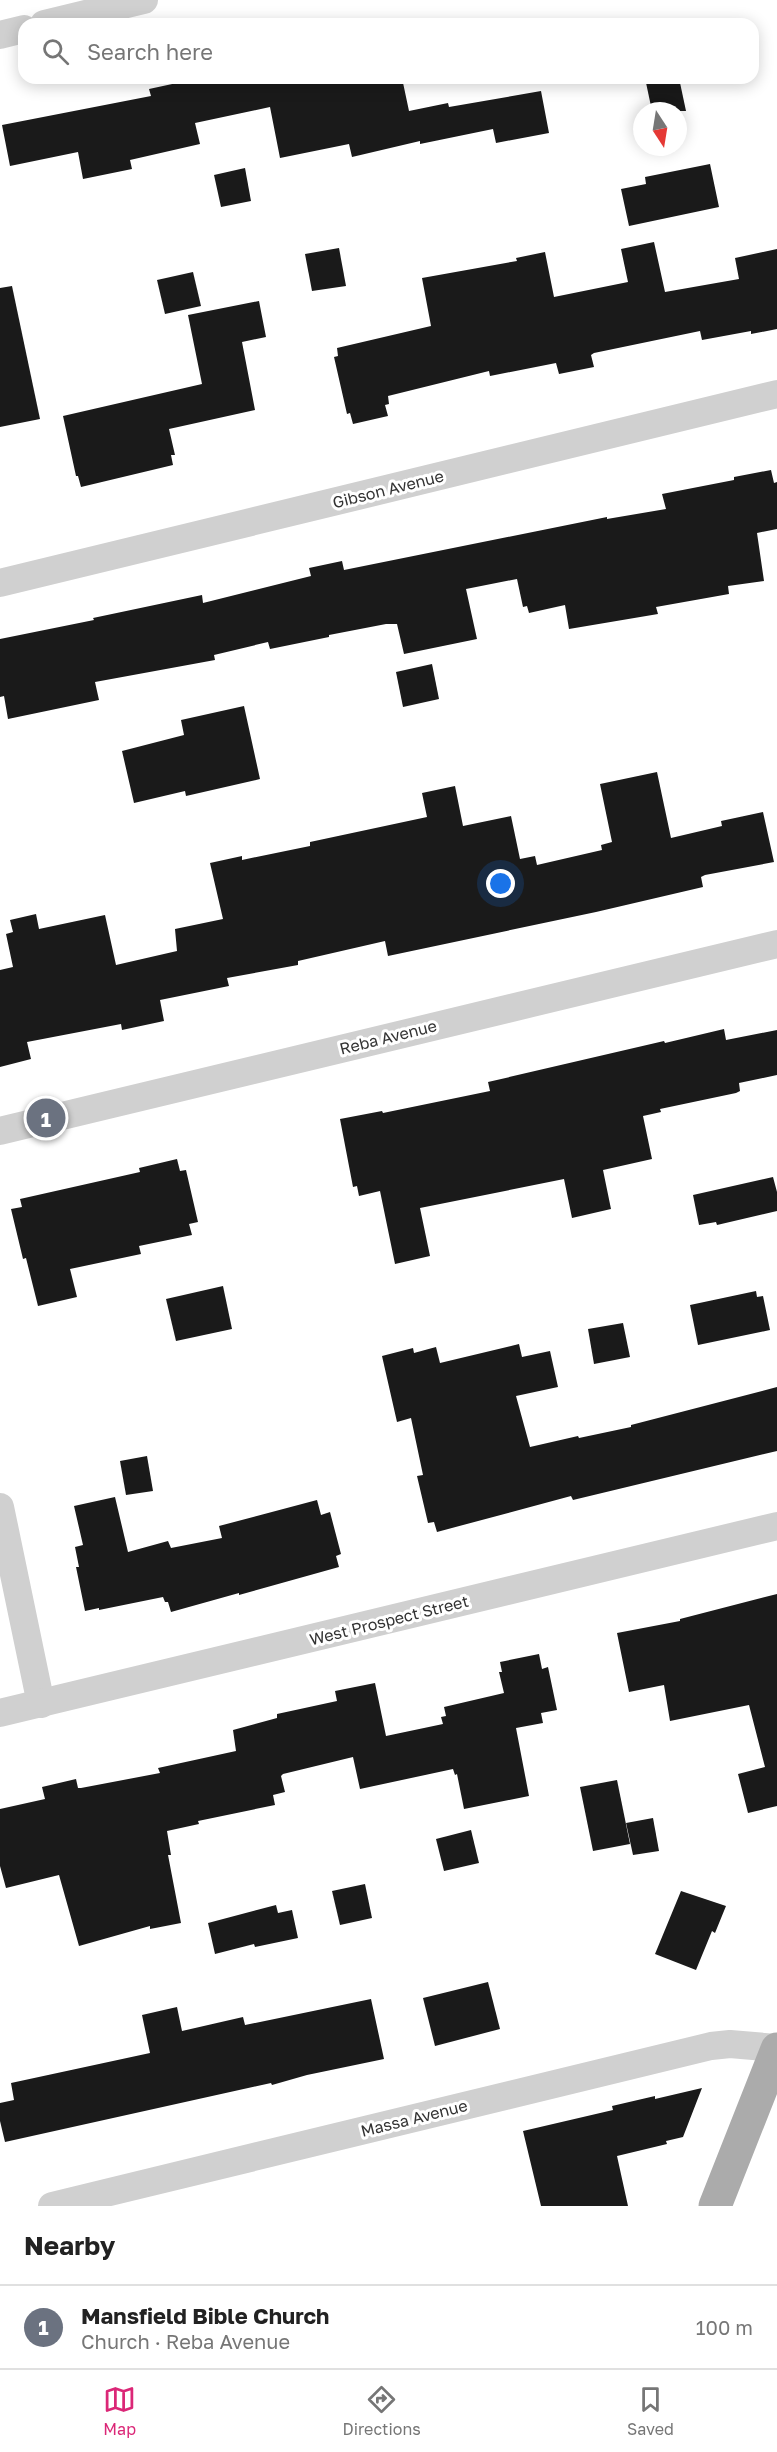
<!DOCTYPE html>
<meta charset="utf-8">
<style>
body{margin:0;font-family:"Golos Text",sans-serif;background:#f6f6f6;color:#222}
.compass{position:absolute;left:633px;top:102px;width:54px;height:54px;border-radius:50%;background:#fff;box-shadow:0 3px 15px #0003;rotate:168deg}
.you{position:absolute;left:501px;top:884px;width:21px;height:21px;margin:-15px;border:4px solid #fff;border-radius:50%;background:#1a73e8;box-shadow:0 0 0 9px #1a73e833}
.badge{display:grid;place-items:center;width:39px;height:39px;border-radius:50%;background:#db2777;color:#fff;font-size:20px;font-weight:700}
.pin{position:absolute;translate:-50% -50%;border:3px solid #fff;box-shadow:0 2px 6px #0006}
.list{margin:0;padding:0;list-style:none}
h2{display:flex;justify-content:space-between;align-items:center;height:78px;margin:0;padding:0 24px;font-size:26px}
h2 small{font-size:20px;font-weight:400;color:#767676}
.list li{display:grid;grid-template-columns:39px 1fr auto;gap:18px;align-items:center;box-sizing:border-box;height:84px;padding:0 24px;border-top:2px solid #e0e0e0}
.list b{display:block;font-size:22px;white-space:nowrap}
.list p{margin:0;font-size:20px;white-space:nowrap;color:#767676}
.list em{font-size:20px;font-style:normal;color:#767676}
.icon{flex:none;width:33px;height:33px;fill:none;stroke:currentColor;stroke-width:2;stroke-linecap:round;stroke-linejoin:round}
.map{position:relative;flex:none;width:777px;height:2206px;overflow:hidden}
.search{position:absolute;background:#fff;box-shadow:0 3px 15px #0003;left:18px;right:18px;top:18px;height:66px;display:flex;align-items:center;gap:15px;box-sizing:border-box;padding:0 21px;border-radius:18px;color:#767676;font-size:22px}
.sheet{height:162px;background:#fff}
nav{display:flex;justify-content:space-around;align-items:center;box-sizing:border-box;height:84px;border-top:2px solid #e0e0e0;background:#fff;font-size:16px;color:#767676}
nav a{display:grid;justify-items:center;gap:3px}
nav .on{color:#db2777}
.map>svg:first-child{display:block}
</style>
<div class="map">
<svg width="777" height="2206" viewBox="0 0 777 2206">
<rect width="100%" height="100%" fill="#fff"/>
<g fill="#1a1a1a">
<path d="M200,78H402L409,111L448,103L449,107L541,91L549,133L496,143L493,129L420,144V141L352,157L349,144L280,158L270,107L195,123L200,144L130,160L132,169L83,179L78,152L10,166L2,125L151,96L149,89Z"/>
<path d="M645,78H679L686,111H652Z"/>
<path d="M710,164L719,207L629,226L621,189L646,184L645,177Z"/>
<path d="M245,168L251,201L221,207L214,175Z"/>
<path d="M654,242L665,292L739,279L735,258L777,249V329L751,334V331L702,340L700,331L594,353L591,355L594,367L559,374L556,363L490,376L489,371L388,396L389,404L385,405L388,416L353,424L350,413L347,414L334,357L338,356L337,348L431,326L422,278L517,261L516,258L545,252L554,297L628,282L621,249Z"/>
<path d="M339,248L346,286L312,291L305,254Z"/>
<path d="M193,272L201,306L165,314L157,280Z"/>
<path d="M12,286L40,419L0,427V288Z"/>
<path d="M259,301L266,337L242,342L255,410L169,429L175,455H171L173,465L81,487L78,476H76L63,416L202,384L188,315Z"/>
<path d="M771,470L774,483L777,482V529L757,533L764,581L728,586L729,594L656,607L658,614L569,629L565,605L529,613L527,606L523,607L517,579L466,589L477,639L404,654L397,624H386L329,635V637L270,649L268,642L214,655L215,660L95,682L99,700L8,719L4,696L0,697V639L94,620L93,618L202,595L203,603L311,576L309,568L342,561L344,570L607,517V519L666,509L662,494L734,480V477Z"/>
<path d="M432,664L439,699L403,707L396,672Z"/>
<path d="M244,706L260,779L186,796L185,791L134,803L122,751L184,735L181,720Z"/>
<path d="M657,772L671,838L722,826L721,821L763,812L774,862L705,875L701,877L703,887L596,912L388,956L385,941L298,961V965L227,978L229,986L160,1000L164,1021L122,1030L121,1024L27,1042L31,1059L0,1067V970L13,967L6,934L13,932L10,920L36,914L39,929L105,915L116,965L177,951L175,929L223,919L210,863L242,856V860L310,846V842L427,817L422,793L455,786L463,826L511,816L520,859L535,856L537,865L602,850L601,845L612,842L600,784Z"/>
<path d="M724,1029L726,1040L777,1030V1075L739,1083L740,1091L736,1093L660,1109L661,1112L643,1116L652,1159L603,1170L611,1209L572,1218L564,1179L420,1208L430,1256L395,1264L380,1191L359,1196L357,1186L353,1187L340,1119L382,1111L383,1113L490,1091L488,1082L664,1041L665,1043Z"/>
<path d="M177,1159L180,1171L186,1170L198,1222L189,1224L192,1235L139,1246L141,1254L70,1269L77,1297L38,1306L26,1258L23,1259L11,1209L22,1207L20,1199L140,1172L139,1168Z"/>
<path d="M773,1177L777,1192V1211L717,1225L716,1222L699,1225L693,1195Z"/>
<path d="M223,1286L232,1329L176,1341L166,1299Z"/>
<path d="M756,1291L757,1297L763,1296L770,1330L698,1345L690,1305Z"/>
<path d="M623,1323L630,1357L594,1364L588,1329Z"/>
<path d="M519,1344L522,1357L550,1351L558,1387L516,1396L530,1447L578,1436L579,1438L631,1427V1425L777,1387V1451L573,1500L571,1496L437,1532L434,1522L428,1523L417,1476L423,1475L411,1418L397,1422L382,1356L413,1348L414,1353L436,1347L440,1363Z"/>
<path d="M147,1456L153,1491L126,1495L120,1461Z"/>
<path d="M115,1497L128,1552L168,1541L171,1548L222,1538L219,1526L317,1500L321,1515L330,1512L341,1554L336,1556L339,1567L239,1595V1593L171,1612L168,1602H165L163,1597L99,1610V1608L85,1611L76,1567H79L75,1547L83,1545L74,1506Z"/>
<path d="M777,1594V1806L748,1813L738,1774L765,1767L749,1705L670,1721L664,1685L629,1692L617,1633L680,1621V1619Z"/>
<path d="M539,1654L542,1669L548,1667L557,1710L541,1713L543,1723L516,1728L529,1796L464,1809L457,1774L455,1775L453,1769L360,1789L353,1757L283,1774L281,1776L285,1792L273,1795L275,1805L198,1821L199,1824L167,1831L171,1855H168L181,1923L150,1929V1926L79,1946L59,1875L6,1888L0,1866V1809L45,1799L42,1787L76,1779L78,1788H81L160,1773L158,1768L236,1751L233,1730L277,1718V1714L337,1701L335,1691L375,1683L386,1736L443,1724L441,1717L446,1716L444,1707L504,1693L499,1672H502L500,1662Z"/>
<path d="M617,1780L630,1844L593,1851L580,1787Z"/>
<path d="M653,1818L659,1851L633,1855L626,1823Z"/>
<path d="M471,1830L479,1863L444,1871L436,1839Z"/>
<path d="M365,1884L372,1918L340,1925L332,1891Z"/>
<path d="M681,1891L726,1906L715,1933L712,1931L696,1970L655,1954Z"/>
<path d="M276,1905L278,1913L292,1910L298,1938L255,1947L254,1944L215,1954L208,1923Z"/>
<path d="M488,1982L500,2029L435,2046L423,1998Z"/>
<path d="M371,1999L384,2059L307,2075L272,2085L271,2083L5,2142L0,2121V2103L14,2100L11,2083L150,2053L142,2015L177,2007L182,2031L243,2017L245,2025Z"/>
<path d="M702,2088L683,2137L666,2141L667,2144L617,2156L628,2206H541L523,2131L613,2110L612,2106L655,2096V2099Z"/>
</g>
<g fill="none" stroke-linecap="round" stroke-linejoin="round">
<g stroke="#d0d0d0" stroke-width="28">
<path d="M44,24L144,0"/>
<path d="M0,35L24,29"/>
<path d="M0,583L777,394"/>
<path d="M0,1131L777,944"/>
<path d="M0,1507L41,1704"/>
<path d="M0,1713L777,1526"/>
<path d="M52,2206L711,2046L730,2044L777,2048"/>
</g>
<path stroke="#ababab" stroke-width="33" d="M715,2206L777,2049"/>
</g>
<g text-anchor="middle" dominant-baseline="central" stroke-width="6" stroke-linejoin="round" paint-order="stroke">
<g font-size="16" fill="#333" stroke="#fff">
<text transform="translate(388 489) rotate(-14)">Gibson Avenue</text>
<text transform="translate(388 1037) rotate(-14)">Reba Avenue</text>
<text transform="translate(389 1620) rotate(-14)">West Prospect Street</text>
<text transform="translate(414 2118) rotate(-14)">Massa Avenue</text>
</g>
</g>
</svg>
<svg class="compass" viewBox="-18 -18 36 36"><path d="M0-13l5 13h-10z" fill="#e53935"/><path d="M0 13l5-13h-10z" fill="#767676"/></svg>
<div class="you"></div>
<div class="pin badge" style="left:46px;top:1118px;background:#6b7280">1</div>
<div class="search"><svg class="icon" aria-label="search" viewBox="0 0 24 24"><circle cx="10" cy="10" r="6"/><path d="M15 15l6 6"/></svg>Search here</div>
</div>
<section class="sheet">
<h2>Nearby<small></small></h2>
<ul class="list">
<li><span class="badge" style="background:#6b7280">1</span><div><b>Mansfield Bible Church</b><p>Church · Reba Avenue</p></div><em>100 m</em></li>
</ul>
</section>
<nav>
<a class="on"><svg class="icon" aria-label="map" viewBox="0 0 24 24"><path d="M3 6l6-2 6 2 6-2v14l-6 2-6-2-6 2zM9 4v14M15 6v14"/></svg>Map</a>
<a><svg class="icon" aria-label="directions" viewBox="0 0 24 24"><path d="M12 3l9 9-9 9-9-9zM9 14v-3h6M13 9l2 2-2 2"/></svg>Directions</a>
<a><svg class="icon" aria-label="saved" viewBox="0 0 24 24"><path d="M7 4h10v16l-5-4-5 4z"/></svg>Saved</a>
</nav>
